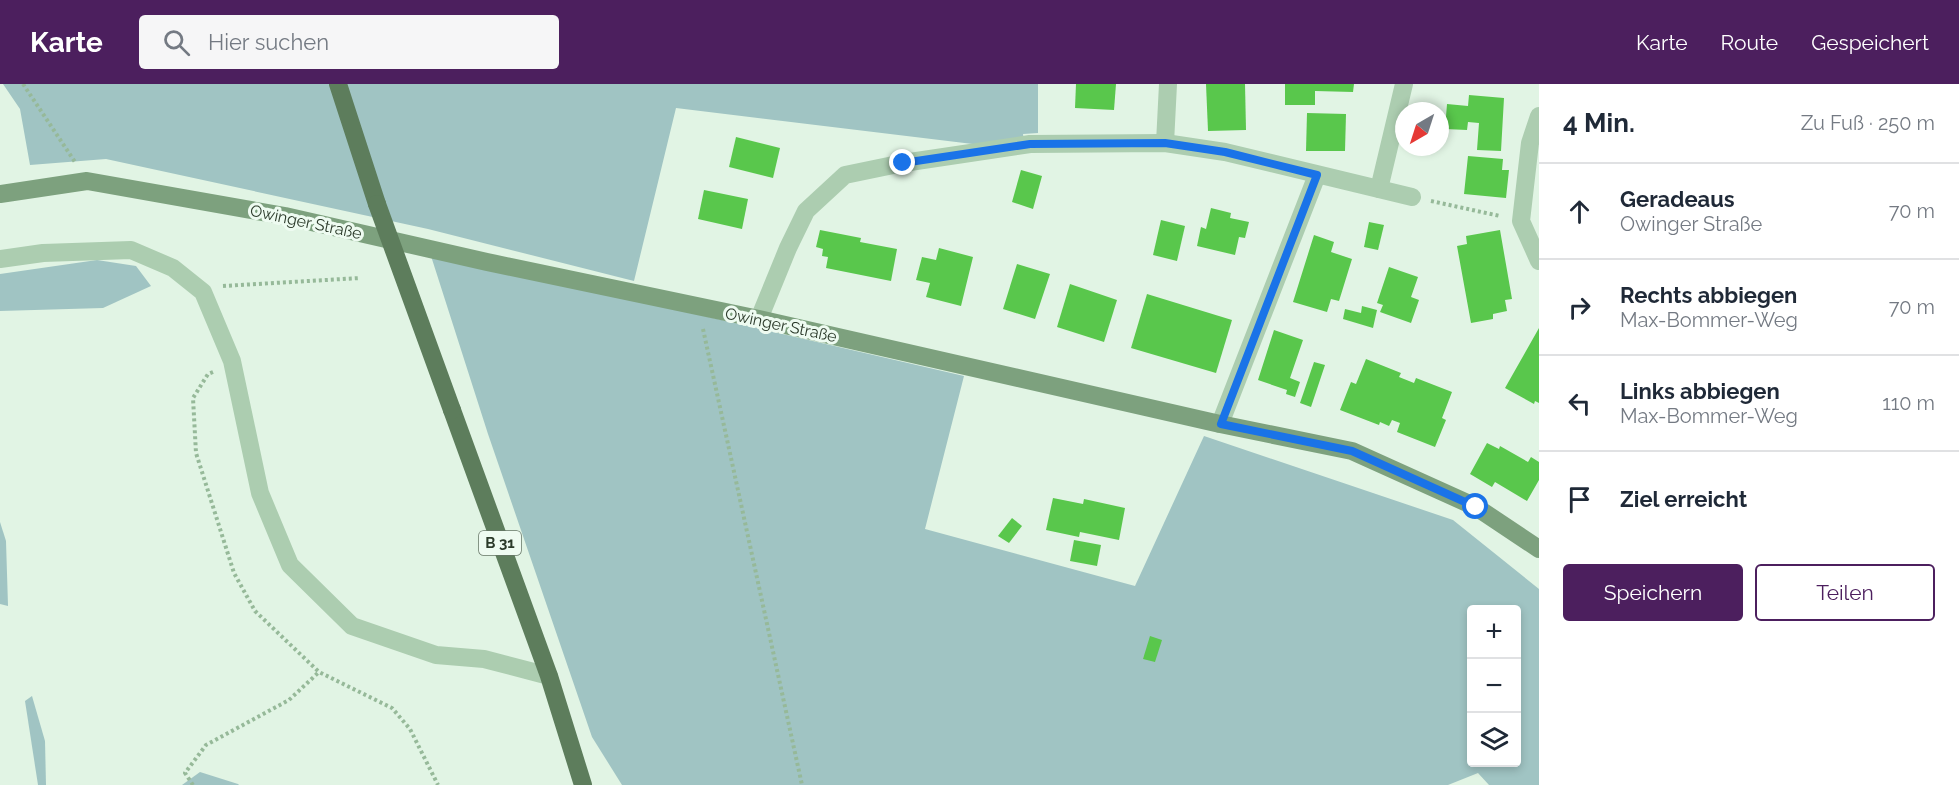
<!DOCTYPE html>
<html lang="de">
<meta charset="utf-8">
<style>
body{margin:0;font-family:Raleway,sans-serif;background:#f6f6f7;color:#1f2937}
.controls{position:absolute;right:18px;bottom:18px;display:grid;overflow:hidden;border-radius:6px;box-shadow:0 3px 9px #0003}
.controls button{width:54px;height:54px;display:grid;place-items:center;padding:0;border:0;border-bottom:2px solid #e0e1e3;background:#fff;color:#1f2937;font:30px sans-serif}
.compass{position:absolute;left:1395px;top:18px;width:54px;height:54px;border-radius:50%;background:#fff;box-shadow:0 3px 9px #0003;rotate:219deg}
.stop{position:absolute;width:18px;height:18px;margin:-14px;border:4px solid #1a73e8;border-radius:50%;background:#fff}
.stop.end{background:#1a73e8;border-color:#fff;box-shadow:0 2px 6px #0008}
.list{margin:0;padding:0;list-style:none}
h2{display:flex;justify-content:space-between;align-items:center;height:78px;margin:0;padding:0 24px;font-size:26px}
h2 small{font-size:20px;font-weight:400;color:#747a83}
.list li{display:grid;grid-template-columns:39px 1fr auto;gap:18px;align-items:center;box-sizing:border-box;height:96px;padding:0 24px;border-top:2px solid #e0e1e3}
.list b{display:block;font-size:22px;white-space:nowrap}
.list p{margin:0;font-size:20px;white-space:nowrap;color:#747a83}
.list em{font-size:20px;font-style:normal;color:#747a83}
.actions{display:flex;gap:12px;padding:18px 24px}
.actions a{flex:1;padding:14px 0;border:2px solid #4c1f5e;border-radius:6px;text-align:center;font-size:21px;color:#4c1f5e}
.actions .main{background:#4c1f5e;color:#fff}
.icon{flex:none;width:33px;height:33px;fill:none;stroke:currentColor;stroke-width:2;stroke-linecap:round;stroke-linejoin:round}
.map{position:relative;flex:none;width:1539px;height:701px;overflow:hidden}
header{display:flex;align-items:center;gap:36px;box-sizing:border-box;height:84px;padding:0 30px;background:#4c1f5e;color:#fff}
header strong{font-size:28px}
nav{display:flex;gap:33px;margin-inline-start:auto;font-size:21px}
.search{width:420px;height:54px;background:#f6f6f7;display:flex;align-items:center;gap:15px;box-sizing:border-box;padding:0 21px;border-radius:6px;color:#747a83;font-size:22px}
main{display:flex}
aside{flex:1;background:#fff}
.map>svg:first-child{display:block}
</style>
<header>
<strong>Karte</strong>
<div class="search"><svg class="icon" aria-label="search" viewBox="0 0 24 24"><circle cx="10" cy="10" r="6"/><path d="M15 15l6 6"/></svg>Hier suchen</div>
<nav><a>Karte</a><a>Route</a><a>Gespeichert</a></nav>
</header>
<main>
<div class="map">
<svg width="1539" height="701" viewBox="0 0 1539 701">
<rect width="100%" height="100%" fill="#e1f4e4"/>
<g fill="#a0c4c3" fill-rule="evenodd">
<path d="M3,0H1038V49L1023,50L1024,58L981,61L676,24L634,197L428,145L106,75L30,81L20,25Z"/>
<path d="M431,172L631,215L964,292L925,445L1135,502L1204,352L1453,436L1539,505V701H1489L1478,689L1448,701H622L592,653L488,350ZM1472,526H1516V678H1472Z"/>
<path d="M97,176L136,182L151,202L103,224L0,227V190Z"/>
<path d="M0,438L6,457L8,522L0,520Z"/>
<path d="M32,612L45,657L46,701H38L25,617Z"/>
<path d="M200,688L238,700L239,701H182Z"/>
</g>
<g fill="#59c74c">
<path d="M1076,0H1116L1114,26L1075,24Z"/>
<path d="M1206,0H1245L1246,46L1208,47Z"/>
<path d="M1285,0H1354L1353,8L1315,7V21H1285Z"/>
<path d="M1469,11L1504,14L1501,67L1477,66L1479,39L1468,38L1467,46L1445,45L1447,20L1468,22Z"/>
<path d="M1307,29L1346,30L1345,67H1306Z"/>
<path d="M736,53L780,64L773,94L729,83Z"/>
<path d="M1468,72L1503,75L1502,86H1509L1506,114L1464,110Z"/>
<path d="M1021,86L1042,92L1033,125L1012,118Z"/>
<path d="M704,106L748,115L742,145L698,135Z"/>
<path d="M1211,124L1231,129L1230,134L1249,138L1245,154L1239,153L1235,171L1197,162L1201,143L1206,145Z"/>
<path d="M1161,136L1185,142L1177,177L1153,171Z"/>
<path d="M1369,138L1384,141L1378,166L1364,163Z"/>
<path d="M820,146L861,154L860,158L897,165L891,197L826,184L828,173L822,172L823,165L816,163Z"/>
<path d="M1500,146L1512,215L1505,216L1507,227L1493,230V235L1471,239L1457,162L1467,160L1466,152Z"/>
<path d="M1314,151L1334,158L1331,168L1352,175L1339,217L1331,215L1327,228L1293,218Z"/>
<path d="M939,164L973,173L961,222L926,213L930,199L916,196L922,173L936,176Z"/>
<path d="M1017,180L1050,190L1035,235L1003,225Z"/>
<path d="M1389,183L1418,193L1411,213L1419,216L1411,239L1380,228L1383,221L1377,219Z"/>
<path d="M1070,200L1117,216L1104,258L1057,243Z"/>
<path d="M1147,210L1232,236L1216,289L1131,264Z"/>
<path d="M1362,222L1377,226L1373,244L1343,235L1345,225L1361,229Z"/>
<path d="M1539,244V319L1535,317L1534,320L1505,304Z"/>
<path d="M1274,246L1303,256L1290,294L1300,298L1295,313L1286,310L1287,306L1258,296Z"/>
<path d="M1366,275L1401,289L1399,293L1414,299L1416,294L1452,308L1442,334L1446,336L1435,363L1397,348L1400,339L1392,336L1389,342L1380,338L1379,341L1340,326L1351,298L1356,300Z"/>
<path d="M1314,278L1325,281L1311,323L1300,319Z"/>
<path d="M1487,359L1499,365L1500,362L1528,378L1531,373L1539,378V396L1527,417L1495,398L1492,403L1470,390Z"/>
<path d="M1053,414L1083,420L1084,415L1125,424L1119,456L1080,448L1079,453L1046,446Z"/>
<path d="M1012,434L1022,442L1009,459L998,452Z"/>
<path d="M1074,456L1101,461L1097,482L1070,477Z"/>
<path d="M1150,552L1162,556L1155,578L1143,575Z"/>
</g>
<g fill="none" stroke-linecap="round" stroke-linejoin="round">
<g stroke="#96b999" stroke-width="4" stroke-dasharray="3 3" stroke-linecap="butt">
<path d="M23,0L75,78"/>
<path d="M1431,117L1500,132"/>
<path d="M223,202L360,194"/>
<path d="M703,245L802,701"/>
<path d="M213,288L208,290L193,314L196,369L234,489L255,527L319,588L392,624L410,645L438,701"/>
<path d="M193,701L185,689L206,661L289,616L319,588"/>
</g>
<g stroke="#accdb0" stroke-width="18">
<path d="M1539,32L1530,59L1521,137L1539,177"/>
<path d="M1165,59L1168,0"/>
<path d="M1379,105L1404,0"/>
<path d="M0,175L43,169L131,166L173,184L203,208L232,277L260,409L290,481L352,542L436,571L484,575L549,592"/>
<path d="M759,235L788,164L806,127L845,91L903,79L1030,60L1165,59L1225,68L1412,113"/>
<path d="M1220,340L1317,91"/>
</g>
<path stroke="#7da17e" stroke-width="18" d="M0,110L87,97L285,132L487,178L759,235L1220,340L1352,367L1476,423L1539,465"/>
<g stroke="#5d7d5c" stroke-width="18">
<path d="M338,0L377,120"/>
<path d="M452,326L549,592L583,701"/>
</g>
<path stroke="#5d7d5c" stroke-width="18" d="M377,120L452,326"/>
</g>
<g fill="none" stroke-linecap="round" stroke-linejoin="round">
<path stroke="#1a73e8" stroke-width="8" d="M903,79L1030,60L1165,59L1225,68L1317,91L1221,340L1352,367L1476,423"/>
</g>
<g text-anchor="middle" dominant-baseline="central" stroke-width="6" stroke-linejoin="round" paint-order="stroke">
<rect fill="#eefbf1" stroke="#667566" stroke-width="1.5" x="479" y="447" width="42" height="24" rx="4.5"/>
<g font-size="15" font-weight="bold" fill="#2c3b2b">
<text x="500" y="459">B 31</text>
</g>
<g font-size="16" fill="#2c3b2b" stroke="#eefbf1">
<text transform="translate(306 138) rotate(12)">Owinger Straße</text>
<text transform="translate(781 241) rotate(12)">Owinger Straße</text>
</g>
</g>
</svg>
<div class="controls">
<button>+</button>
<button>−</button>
<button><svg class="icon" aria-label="layers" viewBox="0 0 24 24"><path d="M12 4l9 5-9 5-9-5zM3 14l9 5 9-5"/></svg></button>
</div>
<svg class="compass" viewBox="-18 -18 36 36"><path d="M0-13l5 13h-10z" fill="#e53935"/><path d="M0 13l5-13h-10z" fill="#747a83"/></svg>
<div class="stop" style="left:1476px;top:423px"></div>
<div class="stop end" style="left:903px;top:79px"></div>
</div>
<aside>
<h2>4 Min.<small>Zu Fuß · 250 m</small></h2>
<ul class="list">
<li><svg class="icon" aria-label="ahead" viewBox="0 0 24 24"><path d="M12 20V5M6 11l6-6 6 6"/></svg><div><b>Geradeaus</b><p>Owinger Straße</p></div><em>70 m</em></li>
<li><svg class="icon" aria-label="right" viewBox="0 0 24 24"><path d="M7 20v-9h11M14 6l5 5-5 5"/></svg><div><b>Rechts abbiegen</b><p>Max-Bommer-Weg</p></div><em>70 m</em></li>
<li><svg class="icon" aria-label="left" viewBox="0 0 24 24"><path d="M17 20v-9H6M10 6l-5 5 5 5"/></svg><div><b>Links abbiegen</b><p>Max-Bommer-Weg</p></div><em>110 m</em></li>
<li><svg class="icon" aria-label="arrive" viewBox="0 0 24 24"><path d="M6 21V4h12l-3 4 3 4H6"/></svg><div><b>Ziel erreicht</b></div></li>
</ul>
<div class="actions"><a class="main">Speichern</a><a>Teilen</a></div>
</aside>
</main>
